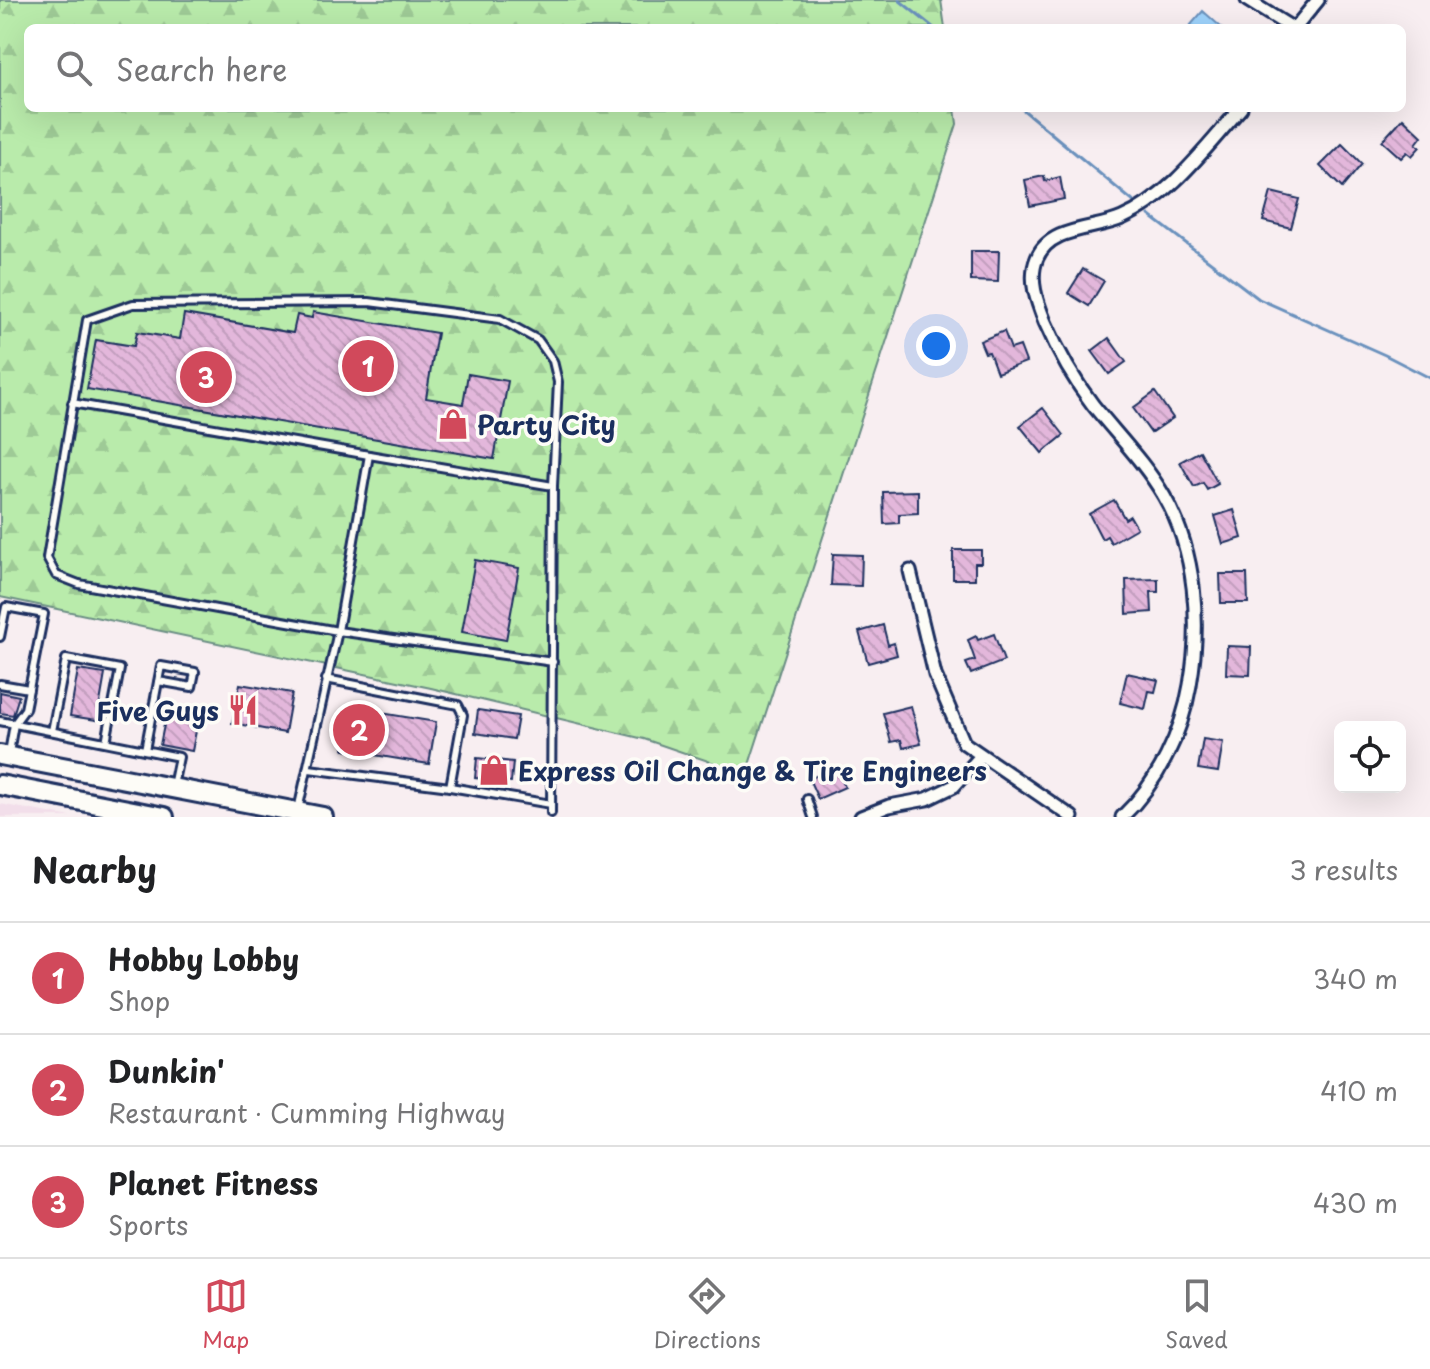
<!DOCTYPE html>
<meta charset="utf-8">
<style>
body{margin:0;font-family:"Playpen Sans",sans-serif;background:#f2f2f2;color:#202124}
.controls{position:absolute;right:24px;bottom:24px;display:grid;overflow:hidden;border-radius:12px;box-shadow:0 8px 32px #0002}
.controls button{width:72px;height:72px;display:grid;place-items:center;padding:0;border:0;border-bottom:2px solid #e0e0e0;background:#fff;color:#202124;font:40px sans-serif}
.you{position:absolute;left:936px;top:346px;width:28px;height:28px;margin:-20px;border:6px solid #fff;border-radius:50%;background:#1a73e8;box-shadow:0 0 0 12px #1a73e833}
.badge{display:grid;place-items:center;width:52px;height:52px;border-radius:50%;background:#d1495b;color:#fff;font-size:26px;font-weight:700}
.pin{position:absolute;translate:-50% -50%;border:4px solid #fff;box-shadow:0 2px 8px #0006}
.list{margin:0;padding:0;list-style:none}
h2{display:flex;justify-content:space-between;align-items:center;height:104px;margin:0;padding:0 32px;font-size:34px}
h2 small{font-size:26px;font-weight:400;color:#757577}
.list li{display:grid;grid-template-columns:52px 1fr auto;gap:24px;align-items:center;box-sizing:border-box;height:112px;padding:0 32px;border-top:2px solid #e0e0e0}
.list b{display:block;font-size:30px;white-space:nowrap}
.list p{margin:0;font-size:26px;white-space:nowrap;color:#757577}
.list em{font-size:26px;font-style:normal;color:#757577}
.icon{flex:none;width:44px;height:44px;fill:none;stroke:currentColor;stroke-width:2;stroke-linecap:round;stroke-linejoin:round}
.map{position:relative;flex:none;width:1430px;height:817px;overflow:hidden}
.search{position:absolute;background:#fff;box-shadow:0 8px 32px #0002;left:24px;right:24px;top:24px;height:88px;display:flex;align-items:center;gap:20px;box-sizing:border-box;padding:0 28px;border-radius:12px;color:#757577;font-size:30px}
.sheet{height:440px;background:#fff}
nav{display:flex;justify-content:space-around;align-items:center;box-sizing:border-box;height:112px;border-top:2px solid #e0e0e0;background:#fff;font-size:22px;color:#757577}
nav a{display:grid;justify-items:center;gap:4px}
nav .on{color:#d1495b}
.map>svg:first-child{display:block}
</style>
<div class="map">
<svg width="1430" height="817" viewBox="0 0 1430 817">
<defs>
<pattern id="forest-firs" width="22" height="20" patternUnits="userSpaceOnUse" patternTransform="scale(2)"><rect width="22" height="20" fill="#b9ebab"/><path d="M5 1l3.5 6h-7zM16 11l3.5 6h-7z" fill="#9eca96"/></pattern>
<pattern id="water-waves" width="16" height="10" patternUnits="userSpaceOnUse" patternTransform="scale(2)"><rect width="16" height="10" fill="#9ed3fc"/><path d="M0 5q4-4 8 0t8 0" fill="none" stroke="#88b5da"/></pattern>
<pattern id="building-back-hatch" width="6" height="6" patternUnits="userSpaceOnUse" patternTransform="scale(2)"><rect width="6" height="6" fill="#e3b7db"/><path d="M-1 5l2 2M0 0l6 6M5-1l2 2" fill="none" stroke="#c29ebe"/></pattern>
</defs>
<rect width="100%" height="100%" fill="#f8eef1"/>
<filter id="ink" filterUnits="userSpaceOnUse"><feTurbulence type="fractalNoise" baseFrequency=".0125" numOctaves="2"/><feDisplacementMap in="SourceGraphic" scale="16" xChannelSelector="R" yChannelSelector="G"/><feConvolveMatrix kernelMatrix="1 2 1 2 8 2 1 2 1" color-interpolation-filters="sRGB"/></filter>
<g filter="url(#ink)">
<path fill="#f2deea" d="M0,804L71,817H0Z"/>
<path fill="url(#forest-firs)" stroke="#6a8d84" stroke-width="2" d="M0,0H941L945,28H28V108H955L957,124L746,774L644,739L431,688L0,597Z"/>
<path fill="url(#water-waves)" stroke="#6a91bd" stroke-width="2" d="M1203,11L1222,28H1190L1189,27Z"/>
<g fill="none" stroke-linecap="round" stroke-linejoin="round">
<g stroke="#6a91bd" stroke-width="3">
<path d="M899,0L934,28"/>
<path d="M1021,108L1135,203"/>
<path d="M1149,215L1259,299L1385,355L1430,378"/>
</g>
</g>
<g fill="url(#building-back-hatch)" stroke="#1b2f5e" stroke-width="2">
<path d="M1403,118L1422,136L1416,144L1420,147L1412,156L1407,152L1401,158L1382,141Z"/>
<path d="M1342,144L1362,164L1342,188L1320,166Z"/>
<path d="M1044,176L1045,181L1060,177L1064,199L1030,206L1025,180Z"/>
<path d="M1271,192L1299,199L1291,228L1263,221Z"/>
<path d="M971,251H999L998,282L971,281Z"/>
<path d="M1083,269L1104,281L1089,306L1068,293Z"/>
<path d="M313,312L437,333L426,398L463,404L468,374L508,381L494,459L87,389L96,340L134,346L137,332L180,339L184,314L293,333L297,315L312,318Z"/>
<path d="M1004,331L1011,349L1020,346L1026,362L997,373L989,352L985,353L980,341Z"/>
<path d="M1109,338L1126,362L1109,374L1092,351Z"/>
<path d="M1155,392L1173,418L1151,433L1133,408Z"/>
<path d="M1043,408L1064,435L1042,453L1020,426Z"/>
<path d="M1200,451L1218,484L1207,490L1203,483L1194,487L1180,462Z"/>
<path d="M918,491V513L899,514V523L884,524L883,492Z"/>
<path d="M1114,500L1125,519L1130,516L1137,528L1111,543L1107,536L1102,539L1089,514Z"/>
<path d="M1234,510L1242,538L1223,544L1215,516Z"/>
<path d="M953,550H981V563H975V579H953Z"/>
<path d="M833,554L862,555L861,586L831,585Z"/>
<path d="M475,560L519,568L506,640L462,632Z"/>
<path d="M1220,574H1247L1248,603H1221Z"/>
<path d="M1158,579V592H1151L1152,612L1127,614L1126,580Z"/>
<path d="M883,625L888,645L894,643L897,655L868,663L859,632Z"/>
<path d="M994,634L1004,661L971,674L966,663L975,660L968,640L976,636L978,640Z"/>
<path d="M1227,646L1251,647L1250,675L1226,674Z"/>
<path d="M78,670L105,674L97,720L70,716Z"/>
<path d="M1127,673L1158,680L1155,692L1149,691L1145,709L1120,703Z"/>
<path d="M240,684L292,693L285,733L232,723Z"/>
<path d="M0,692L19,696L13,715L0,713Z"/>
<path d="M911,706L921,744L903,748L901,740L891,742L883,713Z"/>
<path d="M351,708L436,722L429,764L344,750Z"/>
<path d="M167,710L199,716L192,751L160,745Z"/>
<path d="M478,710L518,716L514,739L475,733Z"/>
<path d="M1203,739L1223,742L1218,772L1198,769Z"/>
<path d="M477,758L513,762L511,782L475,778Z"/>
<path d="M836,767L845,787L818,799L809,779Z"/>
</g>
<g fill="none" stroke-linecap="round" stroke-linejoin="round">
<defs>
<g id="service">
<path d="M72,403L369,455"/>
<path d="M0,637L6,607L44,614L25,709L14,724L9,753"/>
<path d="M0,684L29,689"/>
<path d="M0,721L179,757L173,786"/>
<path d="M52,731L66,659L120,669L106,742"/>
<path d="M145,750L161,666L195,672L192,687L158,681"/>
<path d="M309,769L450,787L463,715L458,705L326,679"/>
<path d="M450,787L551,804"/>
<path d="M807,799L813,817"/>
<path d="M298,810L338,631L79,584L56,575L47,558L87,320L133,304L369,302L500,319L538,340L553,361L558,382L553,486"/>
<path d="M551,813L553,486L369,455L338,631L553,662"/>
</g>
<g id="minor">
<path d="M1247,0L1292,28"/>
<path d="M1295,28L1318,0"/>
<path d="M910,571L935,675L964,743L1072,817"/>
<path d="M861,817L889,806L927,799L954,786L981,756"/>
<path d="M1122,817C1158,783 1182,733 1190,685C1201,623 1196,551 1164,496C1145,463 1117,435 1093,405C1073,379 1058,352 1045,322C1037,302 1028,279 1037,258C1050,226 1096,230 1122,218C1170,197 1206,147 1241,108"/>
</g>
<g id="primary">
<path d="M0,755L323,817"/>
<path d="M0,785L164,817"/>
</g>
</defs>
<use href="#service" stroke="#1b2f5e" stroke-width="12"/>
<use href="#minor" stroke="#1b2f5e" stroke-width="17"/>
<use href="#primary" stroke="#1b2f5e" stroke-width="24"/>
<use href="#service" stroke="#fdfcf7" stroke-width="6"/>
<use href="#minor" stroke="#fdfcf7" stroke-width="11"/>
<use href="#primary" stroke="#fdfcf7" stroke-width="18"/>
</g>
</g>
<defs>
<symbol id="shop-bare" viewBox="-9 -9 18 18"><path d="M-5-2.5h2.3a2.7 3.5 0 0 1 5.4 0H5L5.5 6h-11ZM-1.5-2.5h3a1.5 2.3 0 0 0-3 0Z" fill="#d1495b" stroke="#fdfcf7" stroke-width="2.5" paint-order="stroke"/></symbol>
<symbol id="restaurant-bare" viewBox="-9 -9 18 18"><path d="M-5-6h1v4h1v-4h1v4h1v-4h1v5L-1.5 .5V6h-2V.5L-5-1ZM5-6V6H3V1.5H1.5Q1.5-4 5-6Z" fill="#d1495b" stroke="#fdfcf7" stroke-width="2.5" paint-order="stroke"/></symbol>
</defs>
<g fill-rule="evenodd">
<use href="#shop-bare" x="431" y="402" width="44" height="44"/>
<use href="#restaurant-bare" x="221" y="688" width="44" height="44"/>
<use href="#shop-bare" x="472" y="748" width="44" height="44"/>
</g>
<g text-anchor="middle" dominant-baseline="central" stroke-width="7" stroke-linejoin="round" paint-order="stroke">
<g font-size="26" font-weight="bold" fill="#1b2f5e" stroke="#fdfcf7" text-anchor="start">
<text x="477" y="424">Party City</text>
<text x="219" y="710" text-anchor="end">Five Guys</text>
<text x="518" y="770">Express Oil Change &amp; Tire Engineers</text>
</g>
</g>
</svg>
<div class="controls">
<button><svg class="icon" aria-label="locate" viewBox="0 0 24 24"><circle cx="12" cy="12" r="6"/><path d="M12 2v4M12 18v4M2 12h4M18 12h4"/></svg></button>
</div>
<div class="you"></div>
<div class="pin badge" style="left:368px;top:366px">1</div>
<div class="pin badge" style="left:359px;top:730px">2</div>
<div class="pin badge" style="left:206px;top:377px">3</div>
<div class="search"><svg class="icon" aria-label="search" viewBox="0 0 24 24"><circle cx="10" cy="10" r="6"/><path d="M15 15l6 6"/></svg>Search here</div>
</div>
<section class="sheet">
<h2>Nearby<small>3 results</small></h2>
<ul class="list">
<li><span class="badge">1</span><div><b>Hobby Lobby</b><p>Shop</p></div><em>340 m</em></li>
<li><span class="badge">2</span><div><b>Dunkin'</b><p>Restaurant · Cumming Highway</p></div><em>410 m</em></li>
<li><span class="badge">3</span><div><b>Planet Fitness</b><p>Sports</p></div><em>430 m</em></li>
</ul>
</section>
<nav>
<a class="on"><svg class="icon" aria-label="map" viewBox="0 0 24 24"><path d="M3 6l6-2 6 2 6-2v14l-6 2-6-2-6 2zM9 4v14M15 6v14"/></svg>Map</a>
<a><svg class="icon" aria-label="directions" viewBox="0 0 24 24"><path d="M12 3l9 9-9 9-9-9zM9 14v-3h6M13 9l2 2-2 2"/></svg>Directions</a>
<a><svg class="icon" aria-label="saved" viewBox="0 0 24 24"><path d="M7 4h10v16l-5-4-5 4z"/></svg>Saved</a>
</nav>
